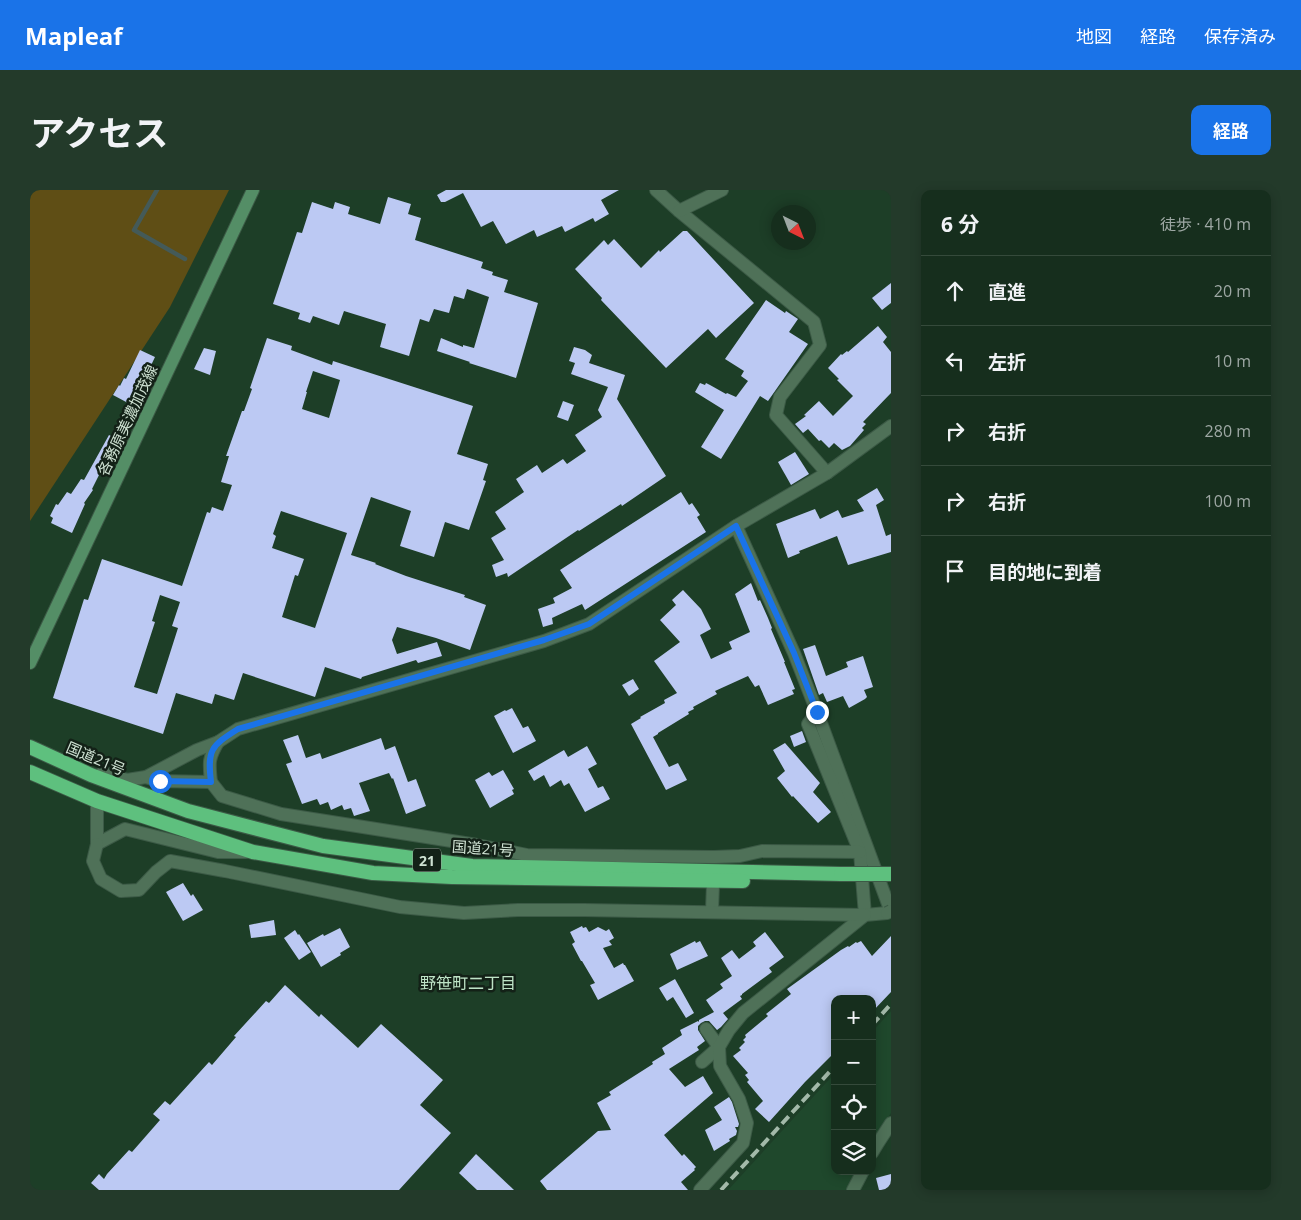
<!DOCTYPE html>
<html lang="ja">
<meta charset="utf-8">
<style>
body{margin:0;font-family:"Open Sans","Noto Sans JP",sans-serif;background:#233a2a;color:#f1f3f6}
.controls{position:absolute;right:15px;bottom:15px;display:grid;overflow:hidden;border-radius:10px;box-shadow:0 2px 12px #0003}
.controls button{width:45px;height:45px;display:grid;place-items:center;padding:0;border:0;border-bottom:1px solid #354a3b;background:#162e1d;color:#f1f3f6;font:25px sans-serif}
.compass{position:absolute;left:741px;top:15px;width:45px;height:45px;border-radius:50%;background:#162e1d;box-shadow:0 2px 12px #0003;rotate:138deg}
.stop{position:absolute;width:15px;height:15px;margin:-11px;border:4px solid #1a73e8;border-radius:50%;background:#fff}
.stop.end{background:#1a73e8;border-color:#fff;box-shadow:0 1px 5px #0008}
.list{margin:0;padding:0;list-style:none}
h2{display:flex;justify-content:space-between;align-items:center;height:65px;margin:0;padding:0 20px;font-size:21px}
h2 small{font-size:16px;font-weight:400;color:#9ea8a4}
.list li{display:grid;grid-template-columns:32px 1fr auto;gap:15px;align-items:center;box-sizing:border-box;height:70px;padding:0 20px;border-top:1px solid #354a3b}
.list b{display:block;font-size:19px;white-space:nowrap}
.list em{font-size:16px;font-style:normal;color:#9ea8a4}
.icon{flex:none;width:28px;height:28px;fill:none;stroke:currentColor;stroke-width:2;stroke-linecap:round;stroke-linejoin:round}
.map{position:relative;flex:none;width:861px;height:1000px;overflow:hidden;border-radius:10px}
header{display:flex;align-items:center;gap:30px;box-sizing:border-box;height:70px;padding:0 25px;background:#1a73e8;color:#fff}
header strong{font-size:24px}
nav{display:flex;gap:28px;margin-inline-start:auto;font-size:18px}
.intro{display:flex;align-items:center;justify-content:space-between;box-sizing:border-box;height:120px;padding:0 30px}
h1{margin:0;font-size:35px}
.button{padding:12px 22px;border-radius:10px;background:#1a73e8;color:#fff;font-size:18px;font-weight:700}
main{display:flex;gap:30px;padding:0 30px}
aside{flex:1;background:#162e1d;border-radius:10px;box-shadow:0 2px 12px #0003}
.map>svg:first-child{display:block}
</style>
<header>
<strong>Mapleaf</strong>
<nav><a>地図</a><a>経路</a><a>保存済み</a></nav>
</header>
<div class="intro"><h1>アクセス</h1><a class="button">経路</a></div>
<main>
<div class="map">
<svg width="861" height="1000" viewBox="0 0 861 1000">
<rect width="100%" height="100%" fill="#1d3e27"/>
<g fill="#1f482c">
<path d="M861,821V923L842,951V842Z"/>
<path d="M805,883V981H826L816,1000H698Z"/>
</g>
<path fill="#5f4e15" d="M0,0H199L140,117L0,331Z"/>
<g fill="none" stroke-linecap="round" stroke-linejoin="round">
<path stroke="#445a58" stroke-width="4.5" d="M127,0L104,40L155,69"/>
</g>
<g fill="#bcc9f3" fill-rule="evenodd">
<path d="M416,0H589L571,10L579,24L565,32L563,28L535,42L532,36L507,47L504,40L476,54L463,31L451,37L433,3L415,12H411L407,5Z"/>
<path d="M358,7L381,14L378,24L391,28L385,50L453,72L451,78L463,82L462,85L478,90L474,102L508,113L486,188L439,173L440,172L407,161L411,148L433,157V155L444,158L459,107L437,99L434,109L424,106L419,123L404,119L399,132L390,129L379,166L350,157L356,134L314,121L309,135L283,126L280,133L268,129L270,123L243,114L267,42L272,43L282,12L303,19L305,12L320,17L318,24L350,34Z"/>
<path d="M653,41H657L724,113L686,148L678,139L636,178L571,110L572,108L545,79L574,50L578,55L584,49L611,78L629,60L630,62Z"/>
<path d="M861,93V113L852,120L842,108Z"/>
<path d="M736,110L755,123L756,121L768,129L759,142L778,154L738,211L730,206L691,269L671,257L694,220L665,202L670,193L675,195L676,193L680,195L696,204L697,203L706,207L718,191L711,186L714,181L695,169Z"/>
<path d="M848,136L857,147L853,152L861,162V203L833,232L836,234L832,238L834,240L820,256L812,260L804,253L799,258L791,250L789,251L778,239L773,243L765,234L776,226L774,225L789,211L803,226L823,206L807,190L809,189L798,178L811,164L812,165L817,161L818,162Z"/>
<path d="M237,148L262,156L261,160L302,175L303,171L443,216L427,264L458,274L453,290L456,291L439,340L415,332L404,367L370,356L381,321L341,307L321,365L346,373L345,374L376,386L435,405L434,407L456,415L440,460L406,448L367,437L362,450L367,464L407,452L412,466L388,473L386,470L332,487L331,489L295,477L285,507L213,483L204,510L185,504L182,514L146,503L133,544L23,508L54,409L58,410L72,369L152,396L177,322L180,323L182,317L193,321L202,295L191,292L199,266H196L212,221H214L222,199L220,198ZM283,181L310,190L299,228L272,219L277,202H276ZM251,321L317,343L285,438L252,427L265,385L268,386L274,369L242,358L246,346L243,344ZM130,405L150,412L142,436L148,438L127,504L104,497L125,432L122,431Z"/>
<path d="M544,157L555,160L562,165L559,173L595,185L587,209L636,286L592,316L591,314L549,341L548,340L478,387L477,383L466,387L462,375L474,370L461,348L476,339L465,322L494,302L486,289L507,275L512,283L533,269L537,274L556,261L545,245L572,227L568,220L578,197L541,184L545,173L539,171Z"/>
<path d="M174,158L186,161L180,185L164,179Z"/>
<path d="M110,160L125,167L115,188L114,187L111,193L109,192L98,213L83,205L89,195L90,196L94,188L96,189Z"/>
<path d="M533,211L544,215L538,231L527,227Z"/>
<path d="M79,245L87,249L62,299L63,300L54,313L55,314L42,343L21,333L23,328L20,326L26,314L28,315L37,302L41,304L51,289L54,290Z"/>
<path d="M765,262L779,284L761,295L748,272Z"/>
<path d="M847,298L854,310L846,315L856,346L861,344V362L818,375L807,346L769,361L770,363L758,368L746,334L785,319L790,329L808,320L812,328L834,321L827,310Z"/>
<path d="M651,302L659,315L662,313L670,325L667,327L676,342L555,420L552,414L522,428L523,434L513,437L508,419L525,413L523,408L542,398L530,380Z"/>
<path d="M721,393L728,411L730,410L738,428L742,438L741,439L755,472H754L765,499L762,500L764,504L738,515L729,495L725,497L718,486L685,501L687,504L663,517L664,519L658,522L659,524L628,543V544L623,547L639,577L648,573L657,590L636,600L601,534L611,528L610,527L635,513L634,510L647,503L624,471L650,452L630,430L646,415L642,410L653,400L671,419L681,439L670,445L681,469L702,459L699,452L720,442L705,404Z"/>
<path d="M785,455L796,486L818,477L816,472L833,466L843,497L834,500L837,507L835,509L819,518L813,506L797,512L793,503L789,505L773,459Z"/>
<path d="M603,489L609,499L599,506L592,495Z"/>
<path d="M482,518L493,538L498,536L506,551L483,563L464,526L475,520L476,521Z"/>
<path d="M772,541L776,552L764,557L760,546Z"/>
<path d="M268,545L276,568L290,563L292,569L351,548L355,560L365,556L378,592L386,589L396,616L376,624L363,588L362,589L359,583L329,593L340,621L324,626L321,618L314,620L312,615L301,620L298,612L290,615L287,609L272,614L256,574L262,572L253,550Z"/>
<path d="M755,553L790,593L783,602L801,622L788,633L763,606L762,607L747,588L755,581L743,560Z"/>
<path d="M557,556L567,574L558,579L568,598L573,596L580,609L555,622L539,593L534,596L531,590L520,597L514,585L504,591L498,581L534,560L538,567Z"/>
<path d="M473,580L484,599L482,600L484,604L460,618L445,590L459,582L462,586Z"/>
<path d="M153,693L161,706L163,704L173,720L153,731L136,702Z"/>
<path d="M244,730L246,745L221,748L219,735Z"/>
<path d="M552,736L553,738L556,737L559,742L568,737L576,741L579,739L584,748L579,751L582,755L573,758L584,778L593,773L594,775H595L604,791L568,810L560,795L565,793L552,771H551L542,754L545,752L540,742Z"/>
<path d="M310,738L320,757L310,763L311,765L291,777L277,753L293,744L294,746Z"/>
<path d="M265,740L268,745L269,744L281,762L269,770L254,748Z"/>
<path d="M735,742L754,767L739,778L742,782L712,804V805L710,806L712,809L693,823L698,829L691,837L687,840L679,831H675L671,833L668,836V840L675,851L667,857L669,860L639,879L655,897L673,886L683,903L634,945L652,966L654,964L666,977L664,979L665,980L651,992L658,1000H517L510,991L568,941L581,940L567,913L581,905L579,902L623,874L622,872L635,864L632,858L652,845L650,840L668,831L669,832V830L684,822L676,810L693,798L690,794L702,786L691,768L702,760L709,769L726,756L723,752Z"/>
<path d="M861,746V802L842,822V809H805V862L775,892L739,932L725,919L733,911L717,892L719,890L715,885L718,883L703,866L711,860L709,858L715,852L713,850L716,847L715,845L738,826L736,824L761,804L757,799L811,760L818,756L819,757L826,752L827,753L831,751L842,766Z"/>
<path d="M665,751L666,753L670,751L678,766L647,780L640,764Z"/>
<path d="M645,789L664,823L656,828L643,807L637,811L629,798Z"/>
<path d="M255,795L289,827L291,824L328,858L351,834L413,890L390,915L421,943L369,1000H69L61,993L69,984L74,989L77,984L99,960L102,962L130,930L123,924L135,911L140,915L179,872L182,875L206,847L204,846L236,811L239,813Z"/>
<path d="M699,907L702,912L709,934L708,937H705L707,941L706,945L699,949L700,951L684,961L675,940L692,930L684,917Z"/>
<path d="M446,964L484,1000H447L429,983Z"/>
<path d="M861,984V1000H849L846,988Z"/>
</g>
<g fill="none" stroke-linecap="round" stroke-linejoin="round">
<defs>
<g id="minor">
<path d="M626,0L649,21L784,132L790,155L750,207L746,225L797,283"/>
<path d="M649,21L692,0"/>
<path d="M706,336L764,463L787,522L861,722"/>
<path d="M787,522L778,534L830,662L835,725"/>
<path d="M71,584H76L97,590L116,587L167,560L188,552L208,539L514,451L559,434L706,336L797,283L861,236"/>
<path d="M116,587L129,591L181,592C179,573 178,569 188,552"/>
<path d="M67,654L95,639L188,662H216"/>
<path d="M67,654V611"/>
<path d="M682,721L683,694"/>
<path d="M672,872L689,857L676,839"/>
<path d="M842,963L848,953L861,933"/>
<path d="M670,1000L713,953L717,933L709,909L690,876L689,857L699,840L713,823L835,725L857,723"/>
<path d="M823,1000L833,981"/>
</g>
<g id="tertiary">
<path d="M181,592L192,606L251,624L447,655L497,665L684,667L710,666L732,661L830,662"/>
<path d="M67,654L63,671L71,689L91,701L109,700L126,682L140,671L195,681L370,717L434,723L488,720H554L835,725"/>
</g>
<path id="secondary" d="M0,473L223,0"/>
<g id="trunk">
<path d="M0,557L61,585L158,621L293,656L442,676L811,684"/>
<path d="M0,582L67,611L223,662L343,683L422,687L713,691"/>
</g>
</defs>
<use href="#minor" stroke="#3c5a46" stroke-width="14"/>
<use href="#tertiary" stroke="#3c5a46" stroke-width="14"/>
<use href="#secondary" stroke="#3c5a46" stroke-width="14"/>
<use href="#trunk" stroke="#3c5a46" stroke-width="16"/>
<use href="#minor" stroke="#4f7158" stroke-width="12"/>
<use href="#tertiary" stroke="#4f7158" stroke-width="12"/>
<use href="#secondary" stroke="#548e66" stroke-width="12"/>
<use href="#trunk" stroke="#5ec07e" stroke-width="14"/>
<g stroke="#a3b9a9" stroke-width="4" stroke-dasharray="10 5" stroke-linecap="butt">
<path d="M842,835L861,814"/>
<path d="M691,1000L805,876"/>
</g>
<defs>
<path id="minor-bridge" d="M857,723L861,721"/>
<path id="trunk-bridge" d="M811,684H861"/>
</defs>
<use href="#minor-bridge" stroke="#3c5a46" stroke-width="14" stroke-linecap="butt"/>
<use href="#trunk-bridge" stroke="#3c5a46" stroke-width="16" stroke-linecap="butt"/>
<use href="#minor-bridge" stroke="#4f7158" stroke-width="12"/>
<use href="#trunk-bridge" stroke="#5ec07e" stroke-width="14"/>
</g>
<g fill="none" stroke-linecap="round" stroke-linejoin="round">
<path stroke="#1a73e8" stroke-width="6" d="M130,591L181,592C177,560 181,556 208,539L514,450L559,434L706,336L764,463L787,522"/>
</g>
<g text-anchor="middle" dominant-baseline="central" stroke-width="5" stroke-linejoin="round" paint-order="stroke">
<rect fill="#132117" stroke="#96a79a" stroke-width="1" x="383" y="658.5" width="28" height="23" rx="4"/>
<g font-size="14" font-weight="bold" fill="#cee1d2">
<text x="397" y="670">21</text>
</g>
<g font-size="15" fill="#cee1d2" stroke="#132117">
<text transform="translate(97 230) rotate(-65)">各務原美濃加茂線</text>
<text transform="translate(66 568) rotate(23)">国道21号</text>
<text transform="translate(453 658) rotate(4)">国道21号</text>
</g>
<g font-size="16" fill="#bde3c6" stroke="#132117">
<text x="438" y="793">野笹町二丁目</text>
</g>
</g>
</svg>
<div class="controls">
<button>+</button>
<button>−</button>
<button><svg class="icon" aria-label="locate" viewBox="0 0 24 24"><circle cx="12" cy="12" r="6"/><path d="M12 2v4M12 18v4M2 12h4M18 12h4"/></svg></button>
<button><svg class="icon" aria-label="layers" viewBox="0 0 24 24"><path d="M12 4l9 5-9 5-9-5zM3 14l9 5 9-5"/></svg></button>
</div>
<svg class="compass" viewBox="-18 -18 36 36"><path d="M0-13l5 13h-10z" fill="#e53935"/><path d="M0 13l5-13h-10z" fill="#9ea8a4"/></svg>
<div class="stop" style="left:130px;top:591px"></div>
<div class="stop end" style="left:787px;top:522px"></div>
</div>
<aside>
<h2>6 分<small>徒歩 · 410 m</small></h2>
<ul class="list">
<li><svg class="icon" aria-label="ahead" viewBox="0 0 24 24"><path d="M12 20V5M6 11l6-6 6 6"/></svg><div><b>直進</b></div><em>20 m</em></li>
<li><svg class="icon" aria-label="left" viewBox="0 0 24 24"><path d="M17 20v-9H6M10 6l-5 5 5 5"/></svg><div><b>左折</b></div><em>10 m</em></li>
<li><svg class="icon" aria-label="right" viewBox="0 0 24 24"><path d="M7 20v-9h11M14 6l5 5-5 5"/></svg><div><b>右折</b></div><em>280 m</em></li>
<li><svg class="icon" aria-label="right" viewBox="0 0 24 24"><path d="M7 20v-9h11M14 6l5 5-5 5"/></svg><div><b>右折</b></div><em>100 m</em></li>
<li><svg class="icon" aria-label="arrive" viewBox="0 0 24 24"><path d="M6 21V4h12l-3 4 3 4H6"/></svg><div><b>目的地に到着</b></div></li>
</ul>
</aside>
</main>
